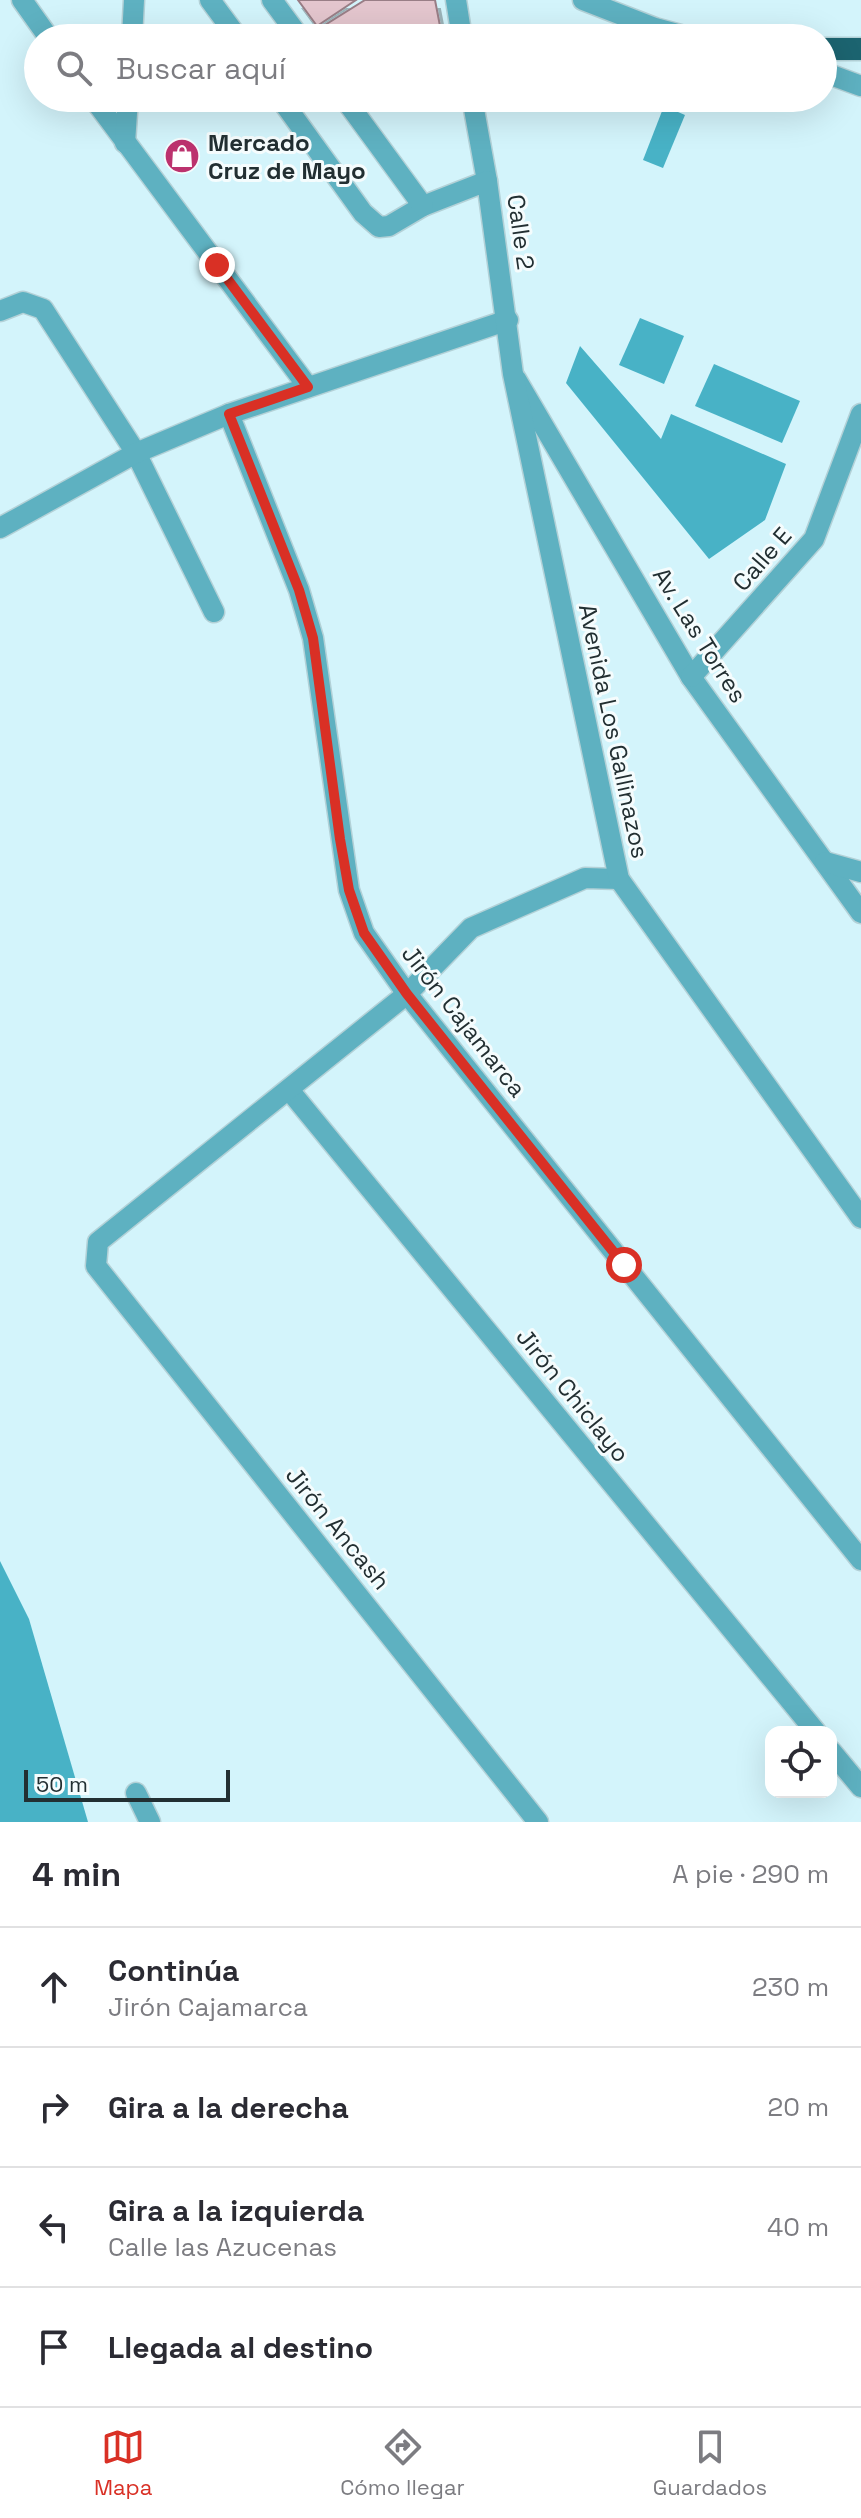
<!DOCTYPE html>
<html lang="es">
<meta charset="utf-8">
<style>
body{margin:0;font-family:"Space Grotesk",sans-serif;background:#f7f7f7;color:#2b2b33}
.controls{position:absolute;right:24px;bottom:24px;display:grid;overflow:hidden;border-radius:16px;box-shadow:0 8px 32px #0002}
.controls button{width:72px;height:72px;display:grid;place-items:center;padding:0;border:0;border-bottom:2px solid #e1e1e2;background:#fff;color:#2b2b33;font:40px sans-serif}
.scale{position:absolute;left:24px;bottom:20px;width:206px;box-sizing:border-box;padding-left:8px;border:4px solid #222f32;border-top:0;font-size:22px;line-height:28px;white-space:nowrap;color:#222f32;-webkit-text-stroke:6px #f5fcfd;paint-order:stroke}
.stop{position:absolute;width:24px;height:24px;margin:-18px;border:6px solid #d93025;border-radius:50%;background:#fff}
.stop.end{background:#d93025;border-color:#fff;box-shadow:0 2px 8px #0008}
.list{margin:0;padding:0;list-style:none}
h2{display:flex;justify-content:space-between;align-items:center;height:104px;margin:0;padding:0 32px;font-size:34px}
h2 small{font-size:26px;font-weight:400;color:#7c7c81}
.list li{display:grid;grid-template-columns:52px 1fr auto;gap:24px;align-items:center;box-sizing:border-box;height:120px;padding:0 32px;border-top:2px solid #e1e1e2}
.list b{display:block;font-size:30px;white-space:nowrap}
.list p{margin:0;font-size:26px;white-space:nowrap;color:#7c7c81}
.list em{font-size:26px;font-style:normal;color:#7c7c81}
.icon{flex:none;width:44px;height:44px;fill:none;stroke:currentColor;stroke-width:2;stroke-linecap:round;stroke-linejoin:round}
.map{position:relative;flex:none;width:861px;height:1822px;overflow:hidden}
.search{position:absolute;background:#fff;box-shadow:0 8px 32px #0002;left:24px;right:24px;top:24px;height:88px;display:flex;align-items:center;gap:20px;box-sizing:border-box;padding:0 28px;border-radius:44px;color:#7c7c81;font-size:30px}
.sheet{height:584px;background:#fff}
nav{display:flex;justify-content:space-around;align-items:center;box-sizing:border-box;height:112px;border-top:2px solid #e1e1e2;background:#fff;font-size:22px;color:#7c7c81}
nav a{display:grid;justify-items:center;gap:4px}
nav .on{color:#d93025}
.map>svg:first-child{display:block}
</style>
<div class="map">
<svg width="861" height="1822" viewBox="0 0 861 1822">
<defs>
<filter id="shadow"><feDropShadow dx="5" dy="9" stdDeviation="0" flood-color="#0004"/></filter>
</defs>
<rect width="100%" height="100%" fill="#d3f4fb"/>
<g fill="#48b2c6">
<path d="M664,106L685,115L663,168L643,160Z"/>
<path d="M640,318L684,336L664,384L619,365Z"/>
<path d="M580,346L661,439L671,414L786,464L765,520L709,559L566,383Z"/>
<path d="M714,364L800,401L782,443L695,406Z"/>
<path d="M0,1561L29,1619L88,1822H0Z"/>
</g>
<g fill="#e4c6ce" stroke="#997e86" stroke-width="2" filter="url(#shadow)">
<path d="M298,0H356L317,26Z"/>
<path d="M365,0H435L440,26L421,38H322L317,30Z"/>
</g>
<g fill="none" stroke-linecap="round" stroke-linejoin="round">
<defs>
<g id="minor">
<path d="M22,0L49,38"/>
<path d="M456,0L462,38"/>
<path d="M132,38L134,0"/>
<path d="M823,72L861,86"/>
<path d="M93,98L308,387"/>
<path d="M472,98L487,181"/>
<path d="M125,143L128,98"/>
<path d="M0,311L23,302L43,309L136,453L214,612"/>
<path d="M516,379L691,677L861,913"/>
<path d="M229,414L299,590L313,638L349,890L364,933L407,994L861,1560"/>
<path d="M0,528L136,453L229,414L508,320"/>
<path d="M691,677L814,539L861,414"/>
<path d="M825,862L861,872"/>
<path d="M290,1091L816,1732"/>
<path d="M831,1751L861,1787"/>
<path d="M136,1793L150,1822"/>
<path d="M538,1822L96,1266L98,1242L407,994L471,928L585,878L619,879"/>
</g>
<g id="tertiary">
<path d="M210,0L238,38"/>
<path d="M272,0L300,38"/>
<path d="M583,0L655,28L692,38"/>
<path d="M280,98L363,213L379,227L389,226L423,206L487,181L513,374L619,879L861,1218"/>
<path d="M344,98L423,206"/>
</g>
<path id="trunk" d="M823,49H861"/>
</defs>
<use href="#minor" stroke="#b3d1d7" stroke-width="23"/>
<use href="#tertiary" stroke="#b3d1d7" stroke-width="23"/>
<use href="#trunk" stroke="#b3d1d7" stroke-width="25"/>
<use href="#minor" stroke="#5eb1c1" stroke-width="20"/>
<use href="#tertiary" stroke="#5eb1c1" stroke-width="20"/>
<use href="#trunk" stroke="#1c6470" stroke-width="22"/>
</g>
<g fill="none" stroke-linecap="round" stroke-linejoin="round">
<path stroke="#d93025" stroke-width="10" d="M217,265L308,387L229,414L299,590L313,638L340,839L349,890L364,933L407,994L624,1265"/>
</g>
<defs>
<symbol id="shop-disc" viewBox="-11 -11 22 22"><circle r="9.5" fill="#bc326e" stroke="#f5fcfd"/><path d="M-5-2.5h2.3a2.7 3.5 0 0 1 5.4 0H5L5.5 6h-11ZM-1.5-2.5h3a1.5 2.3 0 0 0-3 0Z" fill="#fff"/></symbol>
</defs>
<g fill-rule="evenodd">
<use href="#shop-disc" x="162" y="136" width="40" height="40"/>
</g>
<g text-anchor="middle" dominant-baseline="central" stroke-width="6" stroke-linejoin="round" paint-order="stroke">
<g font-size="24" font-weight="bold" fill="#222f32" stroke="#f5fcfd" text-anchor="start">
<text x="208" y="142">Mercado<tspan x="208" dy="28">Cruz de Mayo</tspan></text>
</g>
<g font-size="24" fill="#222f32" stroke="#f5fcfd">
<text transform="translate(521 232) rotate(82)">Calle 2</text>
<text transform="translate(762 559) rotate(-49)">Calle E</text>
<text transform="translate(700 635) rotate(58)">Av. Las Torres</text>
<text transform="translate(614 731) rotate(78)">Avenida Los Gallinazos</text>
<text transform="translate(464 1021) rotate(52)">Jirón Cajamarca</text>
<text transform="translate(573 1395) rotate(51)">Jirón Chiclayo</text>
<text transform="translate(338 1528) rotate(51)">Jirón Ancash</text>
</g>
</g>
</svg>
<div class="controls">
<button><svg class="icon" aria-label="locate" viewBox="0 0 24 24"><circle cx="12" cy="12" r="6"/><path d="M12 2v4M12 18v4M2 12h4M18 12h4"/></svg></button>
</div>
<div class="scale">50 m</div>
<div class="stop" style="left:624px;top:1265px"></div>
<div class="stop end" style="left:217px;top:265px"></div>
<div class="search"><svg class="icon" aria-label="search" viewBox="0 0 24 24"><circle cx="10" cy="10" r="6"/><path d="M15 15l6 6"/></svg>Buscar aquí</div>
</div>
<section class="sheet">
<h2>4 min<small>A pie · 290 m</small></h2>
<ul class="list">
<li><svg class="icon" aria-label="ahead" viewBox="0 0 24 24"><path d="M12 20V5M6 11l6-6 6 6"/></svg><div><b>Continúa</b><p>Jirón Cajamarca</p></div><em>230 m</em></li>
<li><svg class="icon" aria-label="right" viewBox="0 0 24 24"><path d="M7 20v-9h11M14 6l5 5-5 5"/></svg><div><b>Gira a la derecha</b></div><em>20 m</em></li>
<li><svg class="icon" aria-label="left" viewBox="0 0 24 24"><path d="M17 20v-9H6M10 6l-5 5 5 5"/></svg><div><b>Gira a la izquierda</b><p>Calle las Azucenas</p></div><em>40 m</em></li>
<li><svg class="icon" aria-label="arrive" viewBox="0 0 24 24"><path d="M6 21V4h12l-3 4 3 4H6"/></svg><div><b>Llegada al destino</b></div></li>
</ul>
</section>
<nav>
<a class="on"><svg class="icon" aria-label="map" viewBox="0 0 24 24"><path d="M3 6l6-2 6 2 6-2v14l-6 2-6-2-6 2zM9 4v14M15 6v14"/></svg>Mapa</a>
<a><svg class="icon" aria-label="directions" viewBox="0 0 24 24"><path d="M12 3l9 9-9 9-9-9zM9 14v-3h6M13 9l2 2-2 2"/></svg>Cómo llegar</a>
<a><svg class="icon" aria-label="saved" viewBox="0 0 24 24"><path d="M7 4h10v16l-5-4-5 4z"/></svg>Guardados</a>
</nav>
